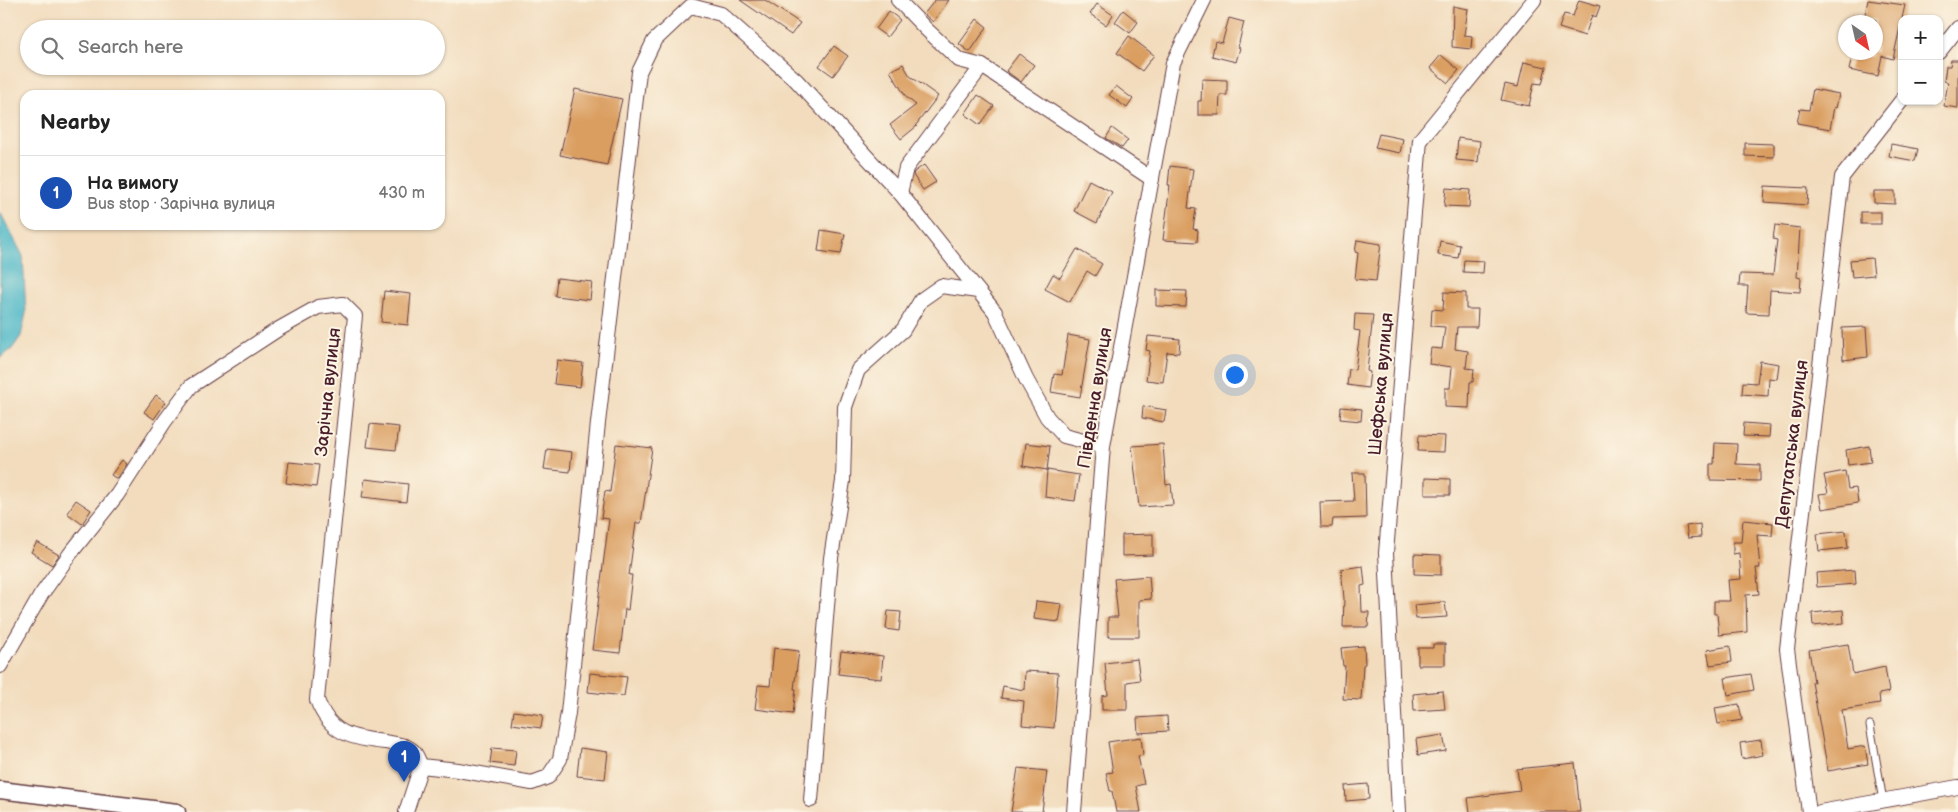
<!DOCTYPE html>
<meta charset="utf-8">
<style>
body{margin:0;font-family:"Balsamiq Sans",sans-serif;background:#f6f6f6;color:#222}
.controls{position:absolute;right:15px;top:15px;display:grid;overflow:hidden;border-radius:10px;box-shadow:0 1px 4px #0004}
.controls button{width:45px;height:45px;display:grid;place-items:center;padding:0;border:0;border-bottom:1px solid #e0e0e0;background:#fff;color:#222;font:25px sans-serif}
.compass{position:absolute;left:1838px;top:15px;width:45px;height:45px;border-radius:50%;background:#fff;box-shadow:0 1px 4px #0004;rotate:146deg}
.you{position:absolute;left:1234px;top:374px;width:18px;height:18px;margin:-12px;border:4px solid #fff;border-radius:50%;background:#1a73e8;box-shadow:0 0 0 8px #1a73e833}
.badge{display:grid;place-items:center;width:32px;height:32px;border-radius:50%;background:#0b8043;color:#fff;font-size:16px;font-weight:700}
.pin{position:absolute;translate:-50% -41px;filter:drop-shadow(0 1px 2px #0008)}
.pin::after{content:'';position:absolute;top:26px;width:18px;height:15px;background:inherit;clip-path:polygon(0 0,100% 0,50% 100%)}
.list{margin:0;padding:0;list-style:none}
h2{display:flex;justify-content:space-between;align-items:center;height:65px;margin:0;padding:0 20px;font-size:21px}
h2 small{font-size:16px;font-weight:400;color:#767676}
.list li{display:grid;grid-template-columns:32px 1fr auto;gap:15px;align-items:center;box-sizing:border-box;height:75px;padding:0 20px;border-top:1px solid #e0e0e0}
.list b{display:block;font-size:19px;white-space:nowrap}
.list p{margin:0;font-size:16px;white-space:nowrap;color:#767676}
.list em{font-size:16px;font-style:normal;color:#767676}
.icon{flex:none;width:28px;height:28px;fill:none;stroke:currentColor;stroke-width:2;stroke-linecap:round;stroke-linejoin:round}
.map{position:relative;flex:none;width:1958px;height:812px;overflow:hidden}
.search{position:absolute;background:#fff;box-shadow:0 1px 4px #0004;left:20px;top:20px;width:425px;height:55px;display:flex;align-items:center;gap:12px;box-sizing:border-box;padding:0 18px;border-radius:28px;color:#767676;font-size:19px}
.panel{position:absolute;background:#fff;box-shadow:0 1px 4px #0004;left:20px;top:90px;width:425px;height:140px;border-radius:15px}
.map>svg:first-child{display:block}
</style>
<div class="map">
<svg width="1958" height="812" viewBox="0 0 1958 812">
<rect width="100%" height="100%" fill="#fcf5e5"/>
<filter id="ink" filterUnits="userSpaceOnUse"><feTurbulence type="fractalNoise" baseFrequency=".02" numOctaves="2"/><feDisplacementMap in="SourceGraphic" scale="10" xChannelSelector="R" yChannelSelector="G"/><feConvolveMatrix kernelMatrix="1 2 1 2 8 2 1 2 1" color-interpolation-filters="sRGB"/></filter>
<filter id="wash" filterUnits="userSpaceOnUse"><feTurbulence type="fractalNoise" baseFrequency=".0096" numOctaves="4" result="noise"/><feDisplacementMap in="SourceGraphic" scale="20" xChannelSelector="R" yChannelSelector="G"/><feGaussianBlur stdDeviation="1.12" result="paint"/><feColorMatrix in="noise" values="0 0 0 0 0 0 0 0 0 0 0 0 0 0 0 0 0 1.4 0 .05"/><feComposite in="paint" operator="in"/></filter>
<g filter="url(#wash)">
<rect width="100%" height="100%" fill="#f2dcbd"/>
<path fill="#4cb7c8" stroke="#4b6b7a" d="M0,212L23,256L26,313L21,336L12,349L0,358Z"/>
<g id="blocks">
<g fill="#da9e60">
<path d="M740,0H765L800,23L791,35Z"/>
<path d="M935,0H949L933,22L924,14Z"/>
<path d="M1579,0L1600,6L1596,17L1592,15L1585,36L1559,28L1564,14L1573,16Z"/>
<path d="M1868,0L1905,5L1893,59L1882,56L1878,76L1849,70L1853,53L1871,57L1872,52H1876V20L1864,18Z"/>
<path d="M1097,4L1113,15L1106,25L1090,14Z"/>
<path d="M1453,6L1468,9L1464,35L1472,36L1471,49L1452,47Z"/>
<path d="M1123,10L1138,22L1130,33L1115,22Z"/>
<path d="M889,11L900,20L887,37L876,29Z"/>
<path d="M1229,18L1244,22L1238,47L1240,48L1236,62L1212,56L1215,41L1222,43Z"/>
<path d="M977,19L987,27L970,52L959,44Z"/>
<path d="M1129,36L1154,55L1142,71L1117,53Z"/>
<path d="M834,46L848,56L833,76L819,66Z"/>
<path d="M1019,54L1034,65L1021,82L1006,71Z"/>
<path d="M1441,55L1459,70L1448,83L1430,68Z"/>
<path d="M1951,60H1958V108L1944,106L1948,82L1944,81L1946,66H1950Z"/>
<path d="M1524,62L1546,67L1542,84L1534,83L1529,106L1501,100L1505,84L1518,87Z"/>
<path d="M903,64L910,76L938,96L916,125L917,126L901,139L890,125L916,105L906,97L890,71Z"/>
<path d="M1202,79L1227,80V95H1220L1219,115H1198V101H1201Z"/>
<path d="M1116,86L1133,99L1127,108L1109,95Z"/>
<path d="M575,89L622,99L607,165L560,155Z"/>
<path d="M1813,89L1839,94L1836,108L1834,107L1830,129L1797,123L1800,109L1809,110Z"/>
<path d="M978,95L994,106L980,125L965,114Z"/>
<path d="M1112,128L1128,140L1122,148L1106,138Z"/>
<path d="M1379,134L1403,139L1400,153L1375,148Z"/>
<path d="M1458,138L1480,141L1478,162L1456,160Z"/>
<path d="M1745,143L1774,144V157L1745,156Z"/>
<path d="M1891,144L1918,149L1915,161L1889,156Z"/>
<path d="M924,165L936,182L923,190L913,175L914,172Z"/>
<path d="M1170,166L1193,169L1188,208L1196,209L1193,229L1198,230L1197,242L1163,240L1170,185H1168Z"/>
<path d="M1089,180L1112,192L1097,223L1074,211Z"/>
<path d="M1765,186L1808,188L1807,205L1764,202Z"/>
<path d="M1446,188L1470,190L1469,207L1444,206Z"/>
<path d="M1874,191H1895V204L1874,203Z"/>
<rect x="1861" y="212" width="20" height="12"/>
<path d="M1775,225L1800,228L1797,277L1801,278L1800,292L1770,290L1769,314L1746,313L1748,286H1739L1740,274L1773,275L1777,240L1773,239Z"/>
<path d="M821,230L845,234L841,254L818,251Z"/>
<path d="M1357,240L1381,244L1376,281L1355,279L1358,253L1355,252Z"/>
<path d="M1440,241L1460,245L1458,258L1438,255Z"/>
<path d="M1077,249L1102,264L1095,276L1087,271L1070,302L1045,289L1053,274L1060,278Z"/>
<path d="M1872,258L1874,275L1852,277L1850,260Z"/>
<path d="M1464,260L1484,261L1483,273L1463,272Z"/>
<path d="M557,278L592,282L590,300L555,296Z"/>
<path d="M1156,290L1187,291L1186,307L1156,306Z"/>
<path d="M384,291L411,294L408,325L381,322Z"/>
<path d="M1444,292L1466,293V309H1478L1477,327H1457L1455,349L1468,351L1466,368L1474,369L1473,382H1470L1469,408L1445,407V388H1450L1452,367L1429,364L1431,348L1442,349L1445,327L1431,326L1432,309L1443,310Z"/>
<path d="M1355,314L1373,315L1367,371L1370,372L1368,388L1347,385L1349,369L1355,370L1360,331L1354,330Z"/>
<path d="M1866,327L1868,357L1843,360L1842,328Z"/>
<path d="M1068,335L1090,339L1080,397L1051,392L1054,374L1062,375Z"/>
<path d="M1148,336L1180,339L1179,353L1167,352L1163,382L1146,380L1150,351L1146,350Z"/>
<path d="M557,360L583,363L580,387L554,384Z"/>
<path d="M1760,361L1779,364L1777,379L1769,378L1768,396L1742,394L1743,382L1757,383Z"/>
<path d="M156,395L166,402L154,419L144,412Z"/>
<path d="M1143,406L1166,410L1164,422L1142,418Z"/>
<path d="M1341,407L1362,409L1361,421L1340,419Z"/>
<path d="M1744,423L1770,425L1769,437L1743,436Z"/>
<path d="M370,424L399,427L396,450L367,447Z"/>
<path d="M1419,435L1445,436L1444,452L1418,451Z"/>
<path d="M1026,443L1050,446L1047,470L1023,466Z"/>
<path d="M1715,443L1737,444L1736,464L1760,465V481L1710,480V464H1714Z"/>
<path d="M616,444L652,448L641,523H636L629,575H632L628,610L625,609L620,653L592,650L609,519L601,518L605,491L610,492Z"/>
<path d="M1163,444L1166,485L1171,484L1173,505L1139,507L1132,446Z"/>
<path d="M1869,446L1871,462L1848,465L1846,450Z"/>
<path d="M547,449L572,452L570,472L544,469Z"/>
<path d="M122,460L127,464L117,479L111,475Z"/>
<path d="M289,462L319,465L316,487L286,483Z"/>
<path d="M1047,470L1079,475L1075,501L1045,497Z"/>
<path d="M1845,471L1848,489L1856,488L1858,503L1822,509L1819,494L1828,493L1824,475Z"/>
<path d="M1352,473H1365L1366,518L1333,519L1332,527H1321L1320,502L1354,501Z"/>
<path d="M1425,478L1450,479V495H1425Z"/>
<path d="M365,479L408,484L406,502L362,497Z"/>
<path d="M76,500L91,510L82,524L67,513Z"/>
<path d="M1743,520L1773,523L1772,536L1757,535L1760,568H1756L1759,594L1746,595L1747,632L1719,635L1717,614H1714V601H1730L1728,580L1741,579L1739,553L1733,554V542H1741Z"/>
<path d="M1700,524L1701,537L1688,538L1686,526Z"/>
<path d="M1846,531L1848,548L1819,551L1817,534Z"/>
<path d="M1153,534V555L1122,556V535Z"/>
<path d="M37,542L59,555L52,565L31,552Z"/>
<path d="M1414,554L1441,555V575L1414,574Z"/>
<path d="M1363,566L1365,585L1361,586L1362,612H1369L1368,627H1343L1344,598L1341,569Z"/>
<path d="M1855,570L1856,584L1817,587L1816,573Z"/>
<path d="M1149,576L1151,599L1139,600V637H1108V617H1118L1114,579Z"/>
<path d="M1036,601L1062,604L1059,622L1034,619Z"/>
<path d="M1445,602L1447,617L1416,619L1414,605Z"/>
<path d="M1843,610L1844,623L1813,626L1812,613Z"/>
<path d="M888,611L901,612L899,631L886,629Z"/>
<path d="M1433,644H1445V665H1418V648H1433Z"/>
<path d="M1848,644L1853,674L1885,667L1889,692L1879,694L1880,704L1842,710L1848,749L1865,746L1868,764L1828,771L1812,682H1814L1809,650Z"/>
<path d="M1364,646L1365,664L1363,665L1361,700L1343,699L1345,666H1343L1341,648Z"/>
<path d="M1730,646L1732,662L1710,665L1707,650Z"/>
<path d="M774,648L799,651L794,689H796L793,714L755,709L758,685L770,686Z"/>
<path d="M841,651L883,656L881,679L838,674Z"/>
<path d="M1137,659L1140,680L1127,682V710H1102V696L1108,695L1105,663Z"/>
<path d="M1025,671L1058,673L1054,728L1022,725L1024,701L1001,698L1003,686L1024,690Z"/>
<path d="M590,673L627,677L624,696L588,692Z"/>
<path d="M1751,674L1754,690L1728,695L1725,678Z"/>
<path d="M1443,691L1445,709L1414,711L1413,694Z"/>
<path d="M1739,704L1742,720L1718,724L1715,708Z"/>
<path d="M514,711L543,715L541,728L512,724Z"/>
<path d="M1167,716L1168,731L1138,733L1137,718Z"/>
<path d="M1443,735L1446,751L1418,755L1416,739Z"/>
<path d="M1141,737L1143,755L1138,756L1144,784L1136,786L1141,812H1116L1112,791H1110L1106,773L1113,772L1108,742Z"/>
<path d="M1761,740L1763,755L1742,759L1740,743Z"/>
<path d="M492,748L516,750L514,766L490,763Z"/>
<path d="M580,748L608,752L605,779L577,776Z"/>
<path d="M1575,763L1580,812H1470L1468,798L1520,791L1517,769Z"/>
<path d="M1018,768L1047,771L1042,812H1011Z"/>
<path d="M1368,784L1369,799L1346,801L1345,786Z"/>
</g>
</g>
</g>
<g filter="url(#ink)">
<use href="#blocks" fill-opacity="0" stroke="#633b41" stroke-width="1"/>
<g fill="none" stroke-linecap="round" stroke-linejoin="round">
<defs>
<path id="service" d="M1870,725L1883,801"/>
<g id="minor">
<path d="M898,0L926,29L959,60L982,66"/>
<path d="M1939,52L1958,28"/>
<path d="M900,193L906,168L982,66L1152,179"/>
<path d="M0,666L41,595L70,554L117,495L165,421L191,386L277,330L318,307L343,304L355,316L329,570L317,700C330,734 351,738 385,742C395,744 406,744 414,752C417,756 419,762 421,766L406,812"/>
<path d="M421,766L458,770L532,783L548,777L560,759L568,713L598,423L639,72L654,41L691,6L721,14L796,80L900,193L995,312L1026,379L1047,417L1064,436L1103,446"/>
<path d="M811,800L831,558L843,481L845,407L858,370L903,330L921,300L941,286L978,291"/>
<path d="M1074,812L1103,446L1173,63L1204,0"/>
<path d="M1399,812L1386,553L1420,140L1534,0"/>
<path d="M1809,812L1787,649L1842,177L1902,100"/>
<path d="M1820,812L1958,787"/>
</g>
<path id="tertiary" d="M0,790L177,812"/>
</defs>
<use href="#service" stroke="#633b41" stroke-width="9"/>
<use href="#minor" stroke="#633b41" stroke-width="16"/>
<use href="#tertiary" stroke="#633b41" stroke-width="19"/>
<use href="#service" stroke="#fff" stroke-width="7"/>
<use href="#minor" stroke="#fff" stroke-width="14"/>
<use href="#tertiary" stroke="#fff" stroke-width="16"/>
</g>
</g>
<g text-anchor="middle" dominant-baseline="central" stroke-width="4" stroke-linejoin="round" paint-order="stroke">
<g font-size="18" fill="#4a1f2b" stroke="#fcf5e5">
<text transform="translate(1381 384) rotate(-85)">Шефська вулиця</text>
<text transform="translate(328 392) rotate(-84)">Зарічна вулиця</text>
<text transform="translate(1095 398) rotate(-81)">Південна вулиця</text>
<text transform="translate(1792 444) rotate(-83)">Депутатська вулиця</text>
</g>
</g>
</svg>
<div class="controls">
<button>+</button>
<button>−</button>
</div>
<svg class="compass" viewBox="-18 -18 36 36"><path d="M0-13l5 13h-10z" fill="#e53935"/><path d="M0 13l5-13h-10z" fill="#767676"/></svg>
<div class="you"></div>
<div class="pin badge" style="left:404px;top:782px;background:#1a4fb4">1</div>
<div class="search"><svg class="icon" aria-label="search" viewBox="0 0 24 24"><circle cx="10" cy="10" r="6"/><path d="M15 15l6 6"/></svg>Search here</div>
<section class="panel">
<h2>Nearby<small></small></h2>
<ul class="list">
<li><span class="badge" style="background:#1a4fb4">1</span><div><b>На вимогу</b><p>Bus stop · Зарічна вулиця</p></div><em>430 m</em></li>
</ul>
</section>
</div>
